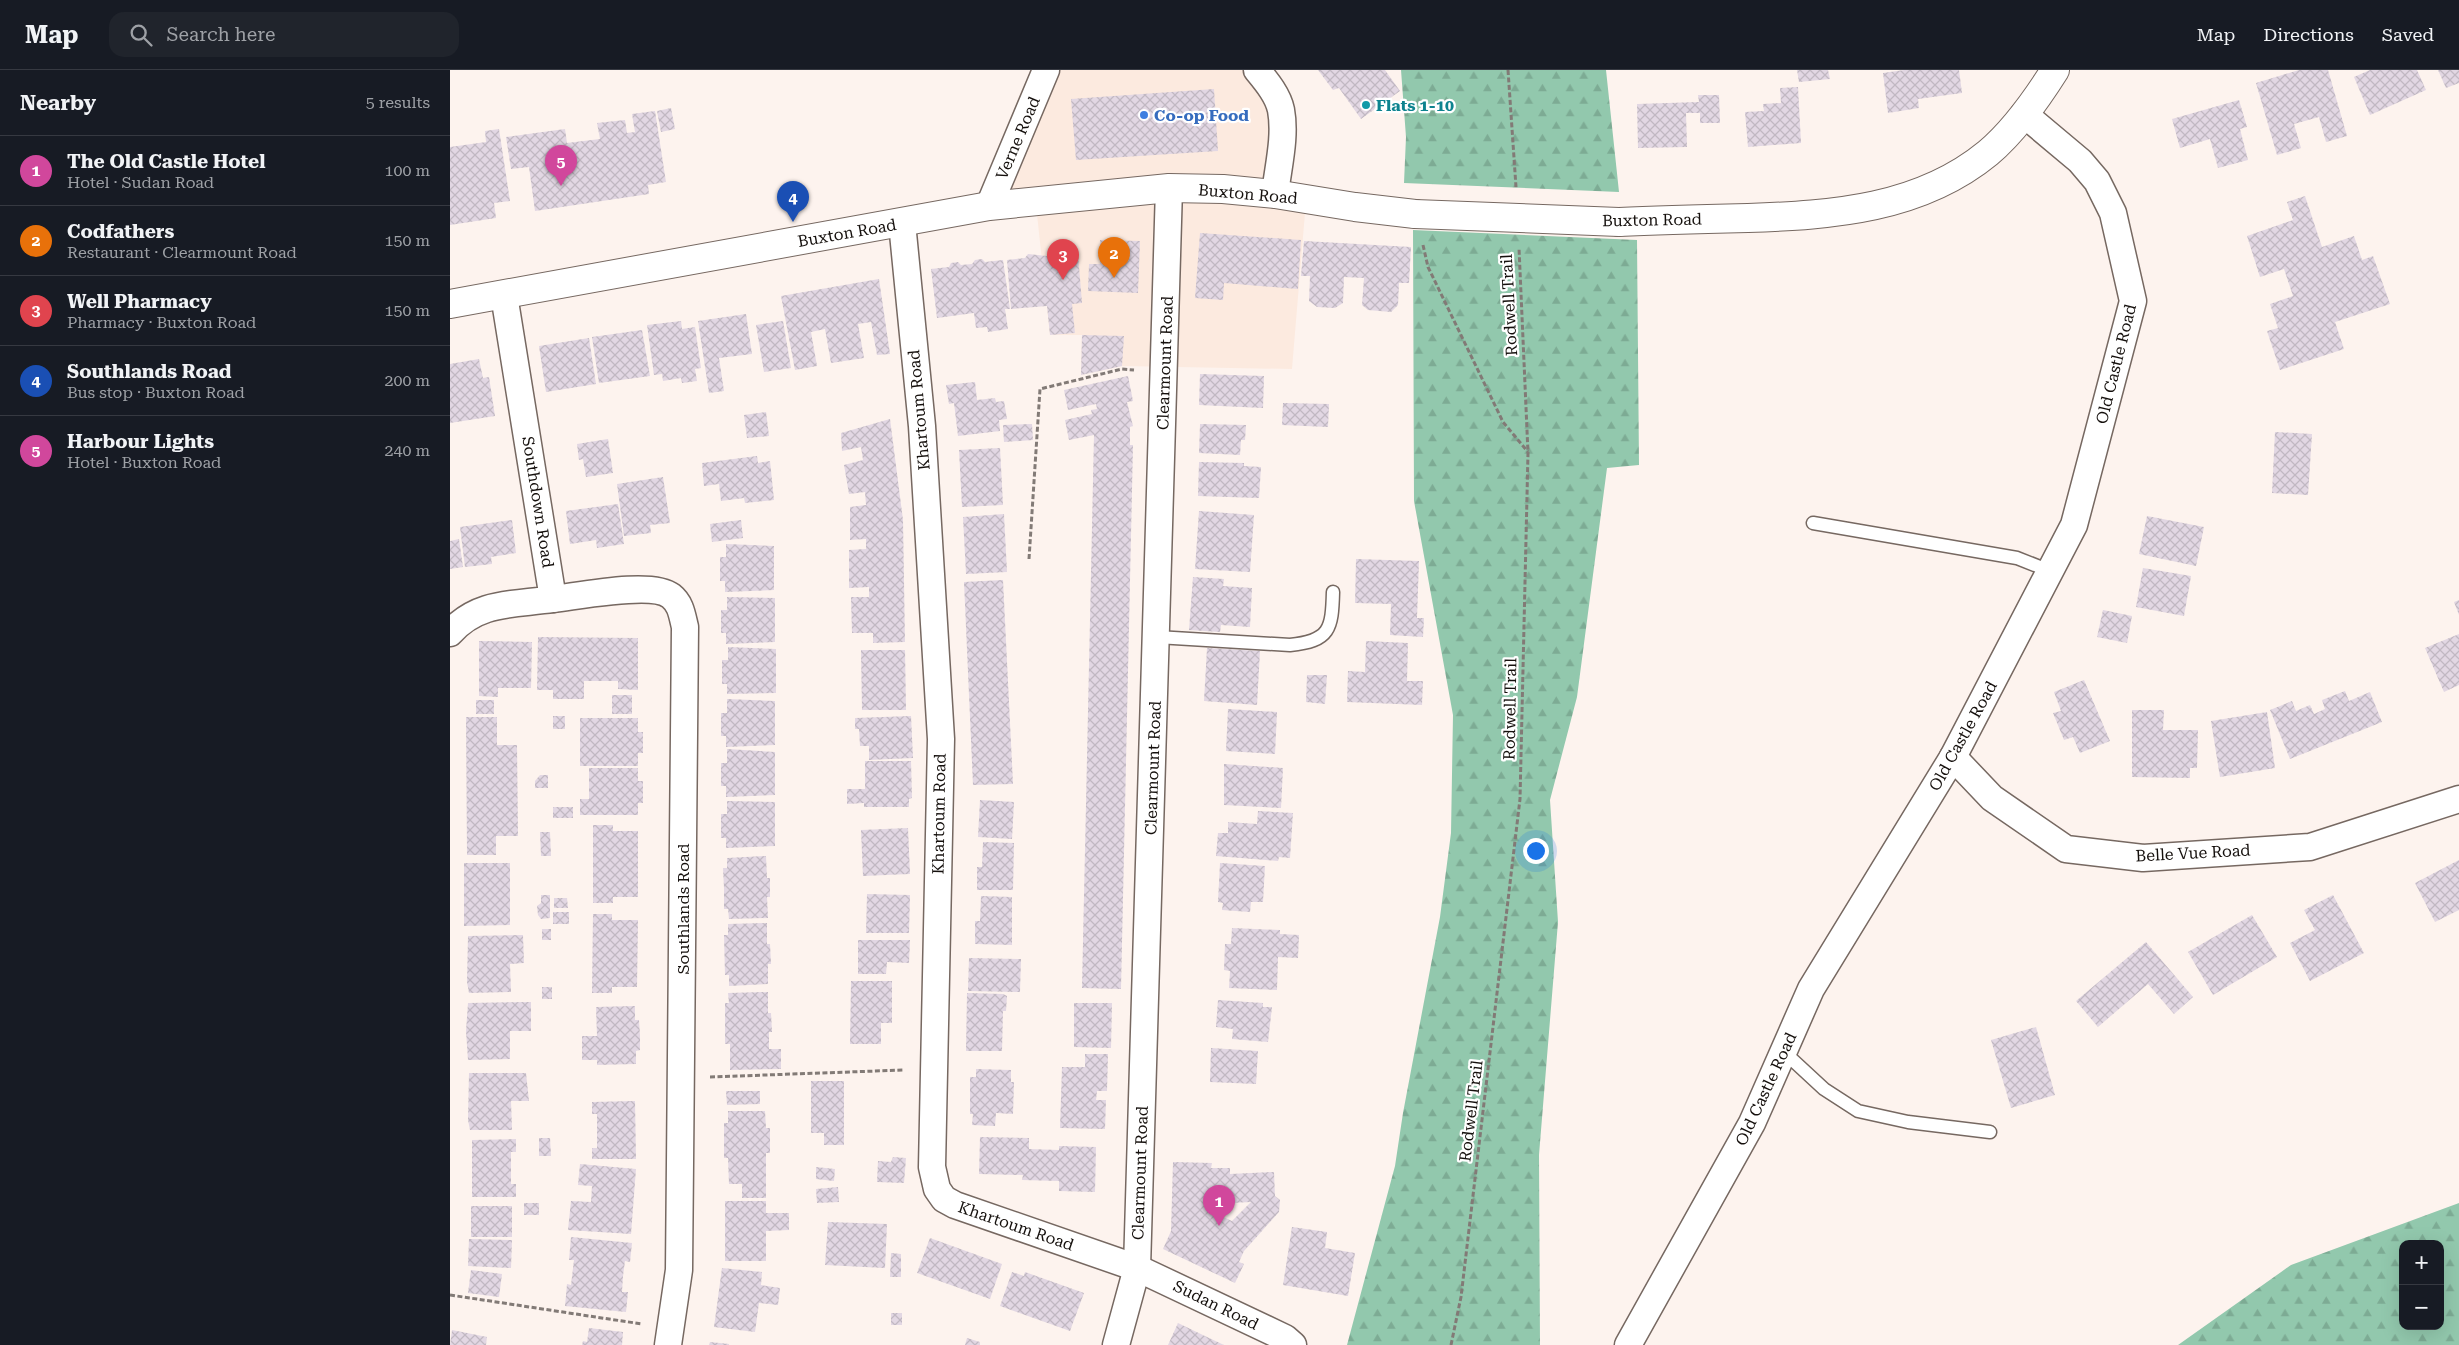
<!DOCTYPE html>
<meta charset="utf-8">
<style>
body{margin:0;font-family:"Roboto Serif",serif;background:#20242c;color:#f1f3f6}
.controls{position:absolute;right:15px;bottom:15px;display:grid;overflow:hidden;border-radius:10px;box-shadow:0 5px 20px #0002}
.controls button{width:45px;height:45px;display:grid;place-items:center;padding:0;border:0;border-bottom:1px solid #363941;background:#171b24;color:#f1f3f6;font:25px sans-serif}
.you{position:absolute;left:1085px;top:780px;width:18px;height:18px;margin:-12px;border:4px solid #fff;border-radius:50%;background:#1a73e8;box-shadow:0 0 0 8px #1a73e833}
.badge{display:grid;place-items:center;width:32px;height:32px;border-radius:50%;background:#a144ad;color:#fff;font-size:16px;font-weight:700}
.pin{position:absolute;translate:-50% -41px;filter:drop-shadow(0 1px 2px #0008)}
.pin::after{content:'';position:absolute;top:26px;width:18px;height:15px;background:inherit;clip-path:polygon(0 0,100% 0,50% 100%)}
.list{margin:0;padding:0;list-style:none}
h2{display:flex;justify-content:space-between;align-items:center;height:65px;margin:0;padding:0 20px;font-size:21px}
h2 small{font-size:16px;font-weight:400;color:#9ea1a6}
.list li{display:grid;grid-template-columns:32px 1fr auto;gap:15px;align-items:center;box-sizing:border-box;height:70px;padding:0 20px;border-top:1px solid #363941}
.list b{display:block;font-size:19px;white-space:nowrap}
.list p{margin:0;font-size:16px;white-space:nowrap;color:#9ea1a6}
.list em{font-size:16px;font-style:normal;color:#9ea1a6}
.icon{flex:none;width:28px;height:28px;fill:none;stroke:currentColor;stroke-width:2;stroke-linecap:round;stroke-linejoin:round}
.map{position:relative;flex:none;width:2009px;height:1275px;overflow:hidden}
header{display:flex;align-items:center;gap:30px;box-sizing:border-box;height:70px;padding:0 25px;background:#171b24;border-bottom:1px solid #363941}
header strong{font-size:24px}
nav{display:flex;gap:28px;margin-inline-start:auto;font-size:18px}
.search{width:350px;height:45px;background:#20242c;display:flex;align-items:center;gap:12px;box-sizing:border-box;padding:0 18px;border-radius:15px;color:#9ea1a6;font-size:19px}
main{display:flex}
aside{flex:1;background:#171b24}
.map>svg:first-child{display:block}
</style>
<header>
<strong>Map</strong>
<div class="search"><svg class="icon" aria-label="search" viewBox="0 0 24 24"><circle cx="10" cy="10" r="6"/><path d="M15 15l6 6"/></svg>Search here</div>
<nav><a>Map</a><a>Directions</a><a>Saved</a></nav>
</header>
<main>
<aside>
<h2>Nearby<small>5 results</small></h2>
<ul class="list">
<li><span class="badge" style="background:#d1479c">1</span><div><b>The Old Castle Hotel</b><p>Hotel · Sudan Road</p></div><em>100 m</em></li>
<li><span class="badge" style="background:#e8710a">2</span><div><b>Codfathers</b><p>Restaurant · Clearmount Road</p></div><em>150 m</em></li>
<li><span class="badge" style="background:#e0444e">3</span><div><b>Well Pharmacy</b><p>Pharmacy · Buxton Road</p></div><em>150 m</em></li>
<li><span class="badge" style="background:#1a4fb4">4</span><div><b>Southlands Road</b><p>Bus stop · Buxton Road</p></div><em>200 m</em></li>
<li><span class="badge" style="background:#d1479c">5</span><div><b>Harbour Lights</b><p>Hotel · Buxton Road</p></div><em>240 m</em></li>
</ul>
</aside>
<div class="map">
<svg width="2009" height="1275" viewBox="0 0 2009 1275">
<defs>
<pattern id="forest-firs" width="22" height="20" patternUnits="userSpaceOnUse" patternTransform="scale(1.25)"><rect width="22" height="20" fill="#92c8ad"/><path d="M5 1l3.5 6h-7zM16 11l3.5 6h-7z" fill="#7dab94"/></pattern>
<pattern id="building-cross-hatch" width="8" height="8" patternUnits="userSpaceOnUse" patternTransform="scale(1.25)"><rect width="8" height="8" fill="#e2d7e3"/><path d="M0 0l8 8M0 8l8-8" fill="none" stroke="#c1b8c2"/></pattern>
</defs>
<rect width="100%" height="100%" fill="#fdf3ee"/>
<path fill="#fceadf" d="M598,0H803L828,39L821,127L856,131L842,299L672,296L631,305L632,265H600L586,135L544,139Z"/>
<g fill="url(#forest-firs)" fill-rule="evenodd">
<path d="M951,0H1156L1169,122L954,113L956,67Z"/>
<path d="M963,160L1187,170L1189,395L1157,398L1127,627L1100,730L1108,852L1089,1085L1090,1275H897L945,1096L953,1043L990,847L1001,763L1003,645L964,431Z"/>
<path d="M2009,1133V1275H1728L1841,1195ZM1953,1174H1990V1256H1953Z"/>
</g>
<g fill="url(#building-cross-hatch)" fill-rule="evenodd">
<path d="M868,0H935L950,21L911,49L889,18L883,20Z"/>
<path d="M1347,0H1378L1380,9L1349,12Z"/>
<path d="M1454,0H1509L1512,23L1468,29L1469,38L1438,43L1433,3Z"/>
<path d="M1849,0H1878L1897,66L1876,72L1869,47L1844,54L1851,78L1827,85L1806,13Z"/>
<path d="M1920,0H1967L1976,20L1920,45L1904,7Z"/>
<path d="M1988,0H2009V13L1996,18Z"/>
<path d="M1348,17L1351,73L1298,77L1295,42L1314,41L1313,34L1331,33L1330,18Z"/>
<path d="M764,19L768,81L626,90L621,29Z"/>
<path d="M1248,25H1269L1270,53H1250V43H1236L1237,77L1188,78L1187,34L1249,32Z"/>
<path d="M1789,30L1797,57L1790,59L1798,90L1768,98L1760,69L1730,78L1722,49Z"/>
<path d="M221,38L225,59L211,62L207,41Z"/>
<path d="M205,41L216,112L198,115L199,124L85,141L79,97L61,99L56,67L115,59L117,73L150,69L147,53L175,50L177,63L185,62L182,44Z"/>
<path d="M49,59L60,131L44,133L46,148L0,155V77L36,72L35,61Z"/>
<path d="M1855,126L1872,177L1904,166L1912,190L1923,186L1940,234L1885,252L1894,279L1830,300L1817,261L1828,258L1820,234L1843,226L1834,199L1810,207L1797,166L1843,150L1837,132Z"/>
<path d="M750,163L851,170L848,219L774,213L773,230L745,228Z"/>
<path d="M650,170L690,171L688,223L638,221L639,194H650Z"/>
<path d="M854,171L961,177L959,213H949L948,235L941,242L918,240L912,235L914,208L894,207L893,233L885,238L867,237L859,231L860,206H851Z"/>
<path d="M607,182L610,186L628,184L632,233L622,234L625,263L600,265L597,236L561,239L557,190L575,188L578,184L597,186L599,183Z"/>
<path d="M532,189L535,192L553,190L560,239H555L558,259L538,262L537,257L526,258L524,243L487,248L481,199L499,197L501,193L508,192L511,195L522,194L525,190Z"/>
<path d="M429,209L440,284L427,285L421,252L408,254L414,288L381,293L375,259L361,262L367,296L345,300L331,226Z"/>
<path d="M296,244L302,284L269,288L274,321L259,323L248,251Z"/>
<path d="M231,251L232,259L245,257L251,298L245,299L247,311L232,313L231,308L213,311L212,304L204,305L197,255Z"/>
<path d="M333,251L341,298L314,302L306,255Z"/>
<path d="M192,260L200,306L149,313L142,267Z"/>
<path d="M632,265L674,266L672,296L631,305Z"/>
<path d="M139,268L146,314L96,322L89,276Z"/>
<path d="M29,289L33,308L39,307L45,346L0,353V294Z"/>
<path d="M750,304L814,306L813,338L749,335Z"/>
<path d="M678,306L683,331L677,332L683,356L680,357V375H683L671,919L632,918L644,365L619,370L615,350L642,344L641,340L647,339L646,334L618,340L614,320Z"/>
<path d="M525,312L527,330L545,328L546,332L554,331L557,349L549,350L550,361L508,366L504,333L499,334L496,315Z"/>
<path d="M833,333L879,334L878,357L832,355Z"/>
<path d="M316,342L319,366L297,368L294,345Z"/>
<path d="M440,349L453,450L455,572L423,573V563H402L401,527H419V517L399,518V480L416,479V469L400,470V437L416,435L415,422L399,424L394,395L413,390L411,377L392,381L391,363Z"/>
<path d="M582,354L583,370L554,372L553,355Z"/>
<path d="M750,354L796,355L795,370H791L790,385L749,383Z"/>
<path d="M1825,362L1862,364L1858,425L1822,423Z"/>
<path d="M158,369L163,403L136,407L133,389L129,390L127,374Z"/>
<path d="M550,378L553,435L512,437L509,380Z"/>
<path d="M307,386L308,393L320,391L324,430L295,433L294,428L271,431L269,414L254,416L252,393Z"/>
<path d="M749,392L794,393V396L811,397L809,428L748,426Z"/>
<path d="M213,407L220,453L200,455L201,463L174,466L167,414Z"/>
<path d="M168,434L174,474L147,478L146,470L120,474L116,441Z"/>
<path d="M749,441L804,445L800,502L745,499Z"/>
<path d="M554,444L557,502L516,504L513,447Z"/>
<path d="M1697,446L1754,457L1746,496L1689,484Z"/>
<path d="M62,450L66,483L41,487L42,494L15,497L10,457Z"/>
<path d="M291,450L293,468L262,472L260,454Z"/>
<path d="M9,469L13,497L0,499V471Z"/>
<path d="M276,474L324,476V520L275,522V511H270V487H276Z"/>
<path d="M906,489L969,491L967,548H974L973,567L940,565L941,534L905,533Z"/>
<path d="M1693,498L1741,506L1734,546L1686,537Z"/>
<path d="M743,507L774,509L773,516L802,518L800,557L771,555L770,562L739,560Z"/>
<path d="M553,510L563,714L523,715L514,512Z"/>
<path d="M277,527L325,528V572L276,574V563H271V540H277Z"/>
<path d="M2009,530V545L2004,532Z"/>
<path d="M1653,540L1682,546L1677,573L1647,567Z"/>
<path d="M2009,564V615L1994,622L1975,578Z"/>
<path d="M88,567L188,568V620L168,619V611H134V629H103V620H87Z"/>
<path d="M29,571L82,572L81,618H48V627L29,626Z"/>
<path d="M916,571L958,573L957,611H973L972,635L897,632L898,601L915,602Z"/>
<path d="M278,577L326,579V623L277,624V614H272V590H278Z"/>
<path d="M757,578L810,581L807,635L754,631Z"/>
<path d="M411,580H455L456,640H412Z"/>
<path d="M857,605H877L875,634L856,632Z"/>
<path d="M1634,610L1660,671L1630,683L1623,667L1614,670L1603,643L1611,641L1604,622Z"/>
<path d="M1895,621L1899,631L1920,622L1932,652L1840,689L1820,640L1842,631L1846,641L1860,635L1864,644L1875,639L1872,630Z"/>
<rect x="162" y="625" width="20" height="19"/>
<path d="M277,629L325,631V675L276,677V666H271V643H277Z"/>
<rect x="26" y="630" width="18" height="14"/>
<path d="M778,639L827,642L825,684L776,681Z"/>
<path d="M1682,640H1714L1713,660H1748L1747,698H1740V708L1682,707Z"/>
<path d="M1817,642L1825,698L1770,707L1761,651Z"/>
<rect x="103" y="646" width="12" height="13"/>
<path d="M461,646L463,688L419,690V676H410L409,659H405V648Z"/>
<path d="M16,647H47V675H67L68,766H46V785H17Z"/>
<path d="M130,648H188V662H193V683H188V696H130Z"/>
<path d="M277,679L325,682V725L276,727V716H271V693H277Z"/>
<path d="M415,691H461L462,728L459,729V737H414V733L397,734V719H415Z"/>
<path d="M774,694L833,698L831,738L774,735Z"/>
<path d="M139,698H188V711H193V733H188V745H130V729H139Z"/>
<path d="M90,705H98V718H85V711Z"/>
<path d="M530,730L564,732L562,769L528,767Z"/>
<path d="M277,731L325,732V776L276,778V768H271V744H277Z"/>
<rect x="103" y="737" width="20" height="11"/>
<path d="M808,741L843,743L840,788L829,787L828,791L766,786L768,763H778V752L807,754Z"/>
<path d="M143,755H163V761H188V827H163V833H143Z"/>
<path d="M458,758L460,804L413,806L411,760Z"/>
<path d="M90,762H100L101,786H91Z"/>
<path d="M533,772L564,773L563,820H527V797H532Z"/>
<path d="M316,786L317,808H320V827H317L318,848L279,849L278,839H274V818L273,798H277V788Z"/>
<path d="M2009,790V840L1985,852L1965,813Z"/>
<path d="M14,793H60V855L14,856Z"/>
<path d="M770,793L815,796L813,832H801L800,842L772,840L773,833L768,832Z"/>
<path d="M417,824L460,825L459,863H416Z"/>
<path d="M91,825H100V848L91,849L88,845L87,836L91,833Z"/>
<path d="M1883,825L1914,883L1860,911L1840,873L1865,860L1854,840Z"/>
<path d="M531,826L562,827V875L525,874V851H530Z"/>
<path d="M104,828H117L118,838H104Z"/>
<rect x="103" y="842" width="16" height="12"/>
<path d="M143,844H162V850H188L187,917H162V923H142Z"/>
<path d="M1802,845L1827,887L1763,925L1738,882Z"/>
<path d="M317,853V874H320L321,894H318V914L279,916V905H275L274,865H278V854Z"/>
<path d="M782,858L830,860V864L849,865L848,888L828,887L827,920L779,918L780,901L774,900L775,874H781Z"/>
<rect x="92" y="859" width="9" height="11"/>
<path d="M73,865L74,893L60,894L61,922L19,923L17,912L18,866Z"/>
<path d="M408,870H460L459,893L437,892L436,904H408Z"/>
<path d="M1696,872L1743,927L1724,944L1698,914L1648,957L1626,931Z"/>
<path d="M519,888L571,889L570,922L518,921Z"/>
<path d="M401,911H442V953H431V974H400Z"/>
<rect x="92" y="917" width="10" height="12"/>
<path d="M318,922V943H321L322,962H319V979H331V999L280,1000V974H275V933H279L278,923Z"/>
<path d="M517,923L553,924L557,926L556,941H553L552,981H516Z"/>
<path d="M768,930L813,933V937H822L818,972L782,969L783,959L766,957Z"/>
<path d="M81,932V961H60V989L18,990L16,961L18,933Z"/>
<path d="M624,933H662L661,978L624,977Z"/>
<path d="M185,936V950H189L190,965V980L186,981V994L147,995V990H132V966H147L146,937Z"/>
<path d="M1586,957L1605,1025L1561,1038L1541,970Z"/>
<path d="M761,978L808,981L806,1014L760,1012Z"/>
<path d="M635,984H658L657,1021H647L646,1030H656L655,1059L610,1058L612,997H635Z"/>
<path d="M526,999L561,1000V1012H564L563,1044L546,1043L545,1056L522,1055L523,1044H520V1007H526Z"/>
<path d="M19,1003H76L79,1031H61L62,1060H20L18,1050Z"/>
<path d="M361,1011H394V1075H374V1063H361Z"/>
<path d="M276,1021H310V1034L277,1035Z"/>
<path d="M185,1031L186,1089H142V1078H147V1044H142V1032Z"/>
<path d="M278,1041H315L316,1058H320V1083H316V1128H292V1114H279L278,1088H274V1053H278Z"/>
<path d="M530,1067L579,1068V1079L609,1080V1076L646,1077L645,1122L609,1121V1111L572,1110L573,1105L529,1104Z"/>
<path d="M89,1068H100L101,1086H89Z"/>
<path d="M66,1069V1082H61V1114H66V1127H22V1070Z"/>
<path d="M443,1087L456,1088L454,1113L427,1112L428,1091L441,1092Z"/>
<path d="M723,1092L762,1093L761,1098H780V1104L824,1102L825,1126L830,1130L829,1142L794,1181L789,1192L794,1194L785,1213L713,1179L721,1161ZM801,1132L782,1151L760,1141L761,1134Z"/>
<path d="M130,1094L186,1099L181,1164L118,1160L121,1131L141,1132L142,1116L128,1115Z"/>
<path d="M366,1097L385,1099L384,1111L366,1109Z"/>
<path d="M388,1117L389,1132L367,1133L366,1119Z"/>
<path d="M275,1131H316V1143H339V1160L316,1161V1191H275Z"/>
<rect x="74" y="1133" width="15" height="12"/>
<rect x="21" y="1136" width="41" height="31"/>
<path d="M378,1152L437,1154L435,1198L375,1195Z"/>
<path d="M842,1157L877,1162L875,1178L905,1183L898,1226L833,1215Z"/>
<path d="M121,1167L182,1173L180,1192L175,1191L173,1206L172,1222H178L176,1242L115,1236L117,1214L121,1215L124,1190H119Z"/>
<path d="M480,1168L552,1194L540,1229L467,1203Z"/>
<path d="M19,1169L62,1170L61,1198L18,1196Z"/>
<path d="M441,1183L451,1184V1207H440Z"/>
<path d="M272,1198L312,1202L311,1215L330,1218L328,1235L309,1233L305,1262L264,1257Z"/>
<path d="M21,1200L52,1204L49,1227L18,1223Z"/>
<path d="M562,1202L574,1206L575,1202L634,1223L620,1261L550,1236Z"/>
<rect x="441" y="1243" width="11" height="12"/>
<path d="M728,1253L757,1267L774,1275H718Z"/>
<path d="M139,1258L173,1262L172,1275H132L133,1271L137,1272Z"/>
<path d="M2,1260L37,1267L36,1275H0Z"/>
<path d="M517,1268L530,1272V1275H515Z"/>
<path d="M260,1272L279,1274V1275H259Z"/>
</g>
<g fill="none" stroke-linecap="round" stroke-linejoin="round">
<defs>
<g id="service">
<path d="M1363,453L1567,488L1600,501"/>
<path d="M707,567L840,575C880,571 882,559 883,522"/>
<path d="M1334,982L1374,1019L1408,1041L1458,1052L1540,1062"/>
</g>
<g id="minor">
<path d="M807,0C816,11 828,25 831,40C836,67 828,97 825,124"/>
<path d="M539,136L596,0"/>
<path d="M452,153L472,356L491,669L482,1097L487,1119L494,1129L505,1135L687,1198L835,1268L843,1275"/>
<path d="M103,529C129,526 202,511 221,526C231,534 232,545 235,557L229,1200L218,1275"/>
<path d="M0,563C28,531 63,535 103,529L54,225"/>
<path d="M1503,687L1542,728L1616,779L1693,788L1860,777L2009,729"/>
<path d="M666,1275L687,1198L719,118"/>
<path d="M1178,1275L1302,1053L1361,919L1503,687L1624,455L1683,231L1663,143L1647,111L1630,91L1574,44"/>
</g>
<g id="trunk">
<path d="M1169,152C1212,150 1255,149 1298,148C1383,145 1470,139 1538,83C1563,62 1588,27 1605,0"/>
<path d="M0,234L539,136L719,118L773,119L825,124L905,137L965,144"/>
</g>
</defs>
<use href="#service" stroke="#766861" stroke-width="15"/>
<use href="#minor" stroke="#766861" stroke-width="29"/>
<use href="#trunk" stroke="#766861" stroke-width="30"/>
<g stroke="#827a76" stroke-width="3" stroke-dasharray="5 2.5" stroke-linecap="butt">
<path d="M1058,0L1066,117"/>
<path d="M973,175L978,197L1053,352L1078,382"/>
<path d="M579,489L590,319L672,299L684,300"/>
<path d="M260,1007L454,1000"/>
<path d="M0,1225L192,1254"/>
<path d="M1001,1275L1011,1227L1070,729L1078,383L1069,178"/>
</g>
<use href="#service" stroke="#fff" stroke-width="12"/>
<use href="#minor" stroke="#fff" stroke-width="26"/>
<use href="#trunk" stroke="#fff" stroke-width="28"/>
<defs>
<path id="trunk-bridge" d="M965,144L1169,152"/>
</defs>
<use href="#trunk-bridge" stroke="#766861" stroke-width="30" stroke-linecap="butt"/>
<use href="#trunk-bridge" stroke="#fff" stroke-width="28"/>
</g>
<circle fill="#0f9aa8" stroke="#fff" stroke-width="2" cx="916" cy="35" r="5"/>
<circle fill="#3f7fe0" stroke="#fff" stroke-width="2" cx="694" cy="45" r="5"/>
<g text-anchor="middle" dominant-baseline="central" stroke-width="4.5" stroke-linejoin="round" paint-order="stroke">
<g font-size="16" font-weight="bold" fill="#0d838f" stroke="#fff" text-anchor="start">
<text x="926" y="35">Flats 1-10</text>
</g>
<g font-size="16" font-weight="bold" fill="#366cbe" stroke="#fff" text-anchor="start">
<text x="704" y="45">Co-op Food</text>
</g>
<g font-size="16" fill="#15100d" stroke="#fff">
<text transform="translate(568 68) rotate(-67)">Verne Road</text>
<text transform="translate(798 124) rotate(5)">Buxton Road</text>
<text transform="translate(1202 150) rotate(-1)">Buxton Road</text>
<text transform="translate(397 163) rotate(-10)">Buxton Road</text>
<text transform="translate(1059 235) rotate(-93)">Rodwell Trail</text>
<text transform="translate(715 293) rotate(-88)">Clearmount Road</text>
<text transform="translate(1666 294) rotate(-76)">Old Castle Road</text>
<text transform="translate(469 340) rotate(-95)">Khartoum Road</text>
<text transform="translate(88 432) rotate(81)">Southdown Road</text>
<text transform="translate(1060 639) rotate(-89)">Rodwell Trail</text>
<text transform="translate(1513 666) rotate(-61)">Old Castle Road</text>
<text transform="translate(703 698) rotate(-88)">Clearmount Road</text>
<text transform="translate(489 744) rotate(-89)">Khartoum Road</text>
<text transform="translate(1743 783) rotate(-3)">Belle Vue Road</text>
<text transform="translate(233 839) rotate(-90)">Southlands Road</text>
<text transform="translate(1316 1019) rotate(-65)">Old Castle Road</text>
<text transform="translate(1021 1041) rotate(-83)">Rodwell Trail</text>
<text transform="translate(690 1103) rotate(-88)">Clearmount Road</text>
<text transform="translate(566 1156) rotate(19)">Khartoum Road</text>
<text transform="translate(766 1235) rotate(26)">Sudan Road</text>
</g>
</g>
</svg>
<div class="controls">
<button>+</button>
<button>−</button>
</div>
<div class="you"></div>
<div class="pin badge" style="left:769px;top:1156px;background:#d1479c">1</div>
<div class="pin badge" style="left:664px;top:208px;background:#e8710a">2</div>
<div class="pin badge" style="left:613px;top:210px;background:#e0444e">3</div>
<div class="pin badge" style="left:343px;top:152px;background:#1a4fb4">4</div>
<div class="pin badge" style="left:111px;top:116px;background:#d1479c">5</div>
</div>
</main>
